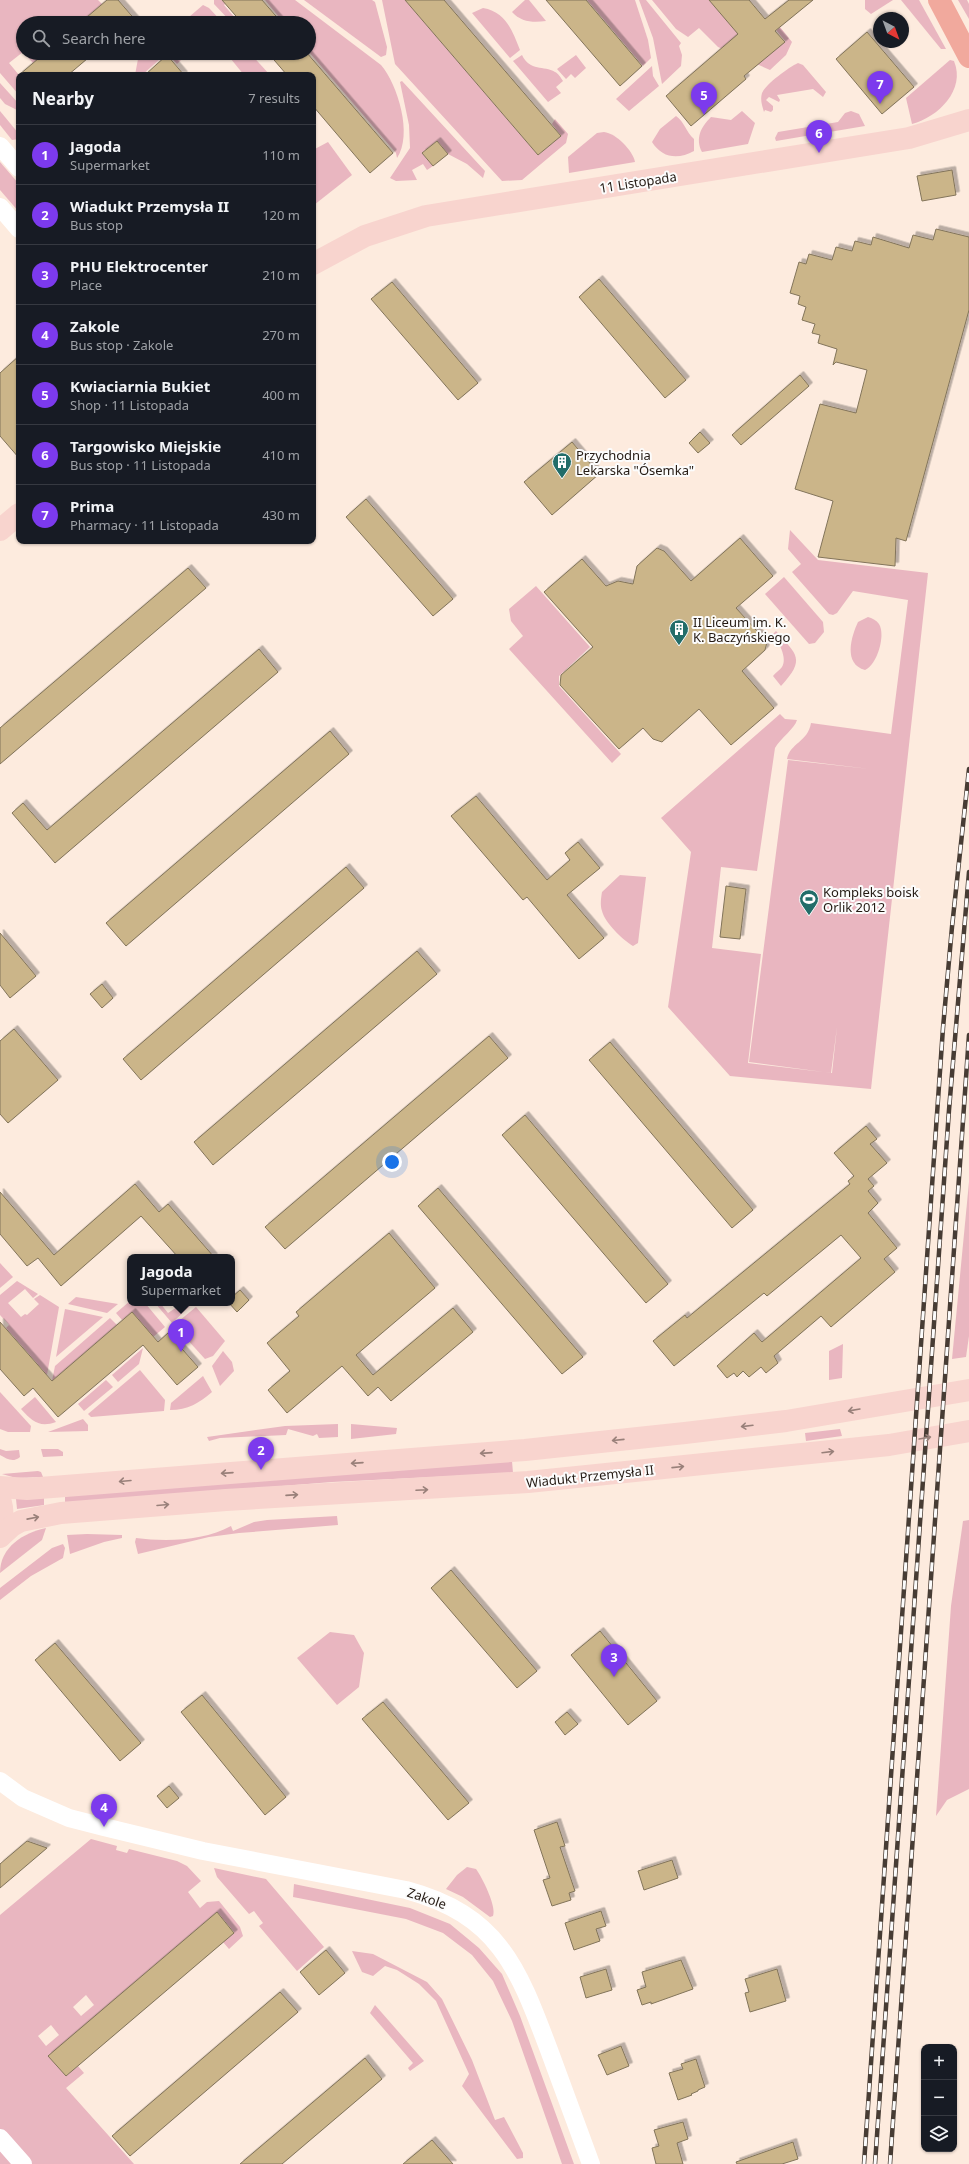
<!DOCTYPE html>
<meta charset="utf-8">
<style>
body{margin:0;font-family:"Noto Sans",sans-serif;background:#242831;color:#f1f3f6}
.controls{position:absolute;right:12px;bottom:12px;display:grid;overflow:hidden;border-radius:8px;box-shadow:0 1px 3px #0004}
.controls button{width:36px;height:36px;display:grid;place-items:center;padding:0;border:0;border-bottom:1px solid #363941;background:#171b24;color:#f1f3f6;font:20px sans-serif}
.compass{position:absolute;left:873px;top:12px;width:36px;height:36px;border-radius:50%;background:#171b24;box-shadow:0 1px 3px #0004;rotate:139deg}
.you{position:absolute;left:392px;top:1162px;width:14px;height:14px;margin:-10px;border:3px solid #fff;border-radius:50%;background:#1a73e8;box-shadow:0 0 0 6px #1a73e833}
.badge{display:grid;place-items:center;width:26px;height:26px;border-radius:50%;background:#7c3aed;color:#fff;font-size:13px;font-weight:700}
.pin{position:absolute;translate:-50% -33px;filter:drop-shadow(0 1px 2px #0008)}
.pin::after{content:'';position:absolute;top:21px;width:14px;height:12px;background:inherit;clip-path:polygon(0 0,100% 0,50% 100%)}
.popup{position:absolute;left:127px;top:1254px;width:108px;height:52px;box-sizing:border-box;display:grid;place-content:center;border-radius:8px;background:#171b24;filter:drop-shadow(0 1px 3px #0005);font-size:13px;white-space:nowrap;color:#9ea1a6}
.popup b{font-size:15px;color:#f1f3f6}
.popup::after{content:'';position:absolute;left:50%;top:100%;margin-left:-8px;border:8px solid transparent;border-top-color:#171b24}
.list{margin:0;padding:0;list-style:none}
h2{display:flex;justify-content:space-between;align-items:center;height:52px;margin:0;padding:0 16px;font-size:17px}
h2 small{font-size:13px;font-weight:400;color:#9ea1a6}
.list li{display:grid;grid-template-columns:26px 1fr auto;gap:12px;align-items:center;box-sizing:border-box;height:60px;padding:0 16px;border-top:1px solid #363941}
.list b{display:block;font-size:15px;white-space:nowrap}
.list p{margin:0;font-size:13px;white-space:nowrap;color:#9ea1a6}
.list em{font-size:13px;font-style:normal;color:#9ea1a6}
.icon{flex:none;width:22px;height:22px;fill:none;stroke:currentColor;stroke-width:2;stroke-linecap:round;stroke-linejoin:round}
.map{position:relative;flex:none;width:969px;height:2164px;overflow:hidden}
.search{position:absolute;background:#171b24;box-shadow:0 1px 3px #0004;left:16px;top:16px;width:300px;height:44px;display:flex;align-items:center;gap:10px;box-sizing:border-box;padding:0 14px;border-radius:22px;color:#9ea1a6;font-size:15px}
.panel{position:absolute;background:#171b24;box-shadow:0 1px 3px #0004;left:16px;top:72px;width:300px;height:472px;border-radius:8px}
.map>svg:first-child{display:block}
</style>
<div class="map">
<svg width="969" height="2164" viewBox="0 0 969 2164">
<defs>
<filter id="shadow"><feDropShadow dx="3.5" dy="-3.5" stdDeviation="0" flood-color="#0004"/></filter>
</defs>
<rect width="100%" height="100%" fill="#fdebde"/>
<g fill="#e9b6c0" fill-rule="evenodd">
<path d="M0,0H98L102,4L80,23H23V52L9,63L19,75V95L0,73Z"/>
<path d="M214,0H229L224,5L235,18L231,22L214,4Z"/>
<path d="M265,0H295L381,65C398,85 413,135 397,158L396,153L309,52V23H284Z"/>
<path d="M304,0H372L375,2L387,47L386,55L381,57Z"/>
<path d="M382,0H405L538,155L561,136L552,124L555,119L568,134L566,143L522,180L502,181L395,64Z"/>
<path d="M525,0H529L546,21C533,23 521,22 512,12Z"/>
<path d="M587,0H635L648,40L651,58L643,66Z"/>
<path d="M639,0H646L681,43L679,46L682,55L681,66L662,84L653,38Z"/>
<path d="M652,0H709L786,42L776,30L780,27L792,42L786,55L770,70L718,47L699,28L688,37L676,29Z"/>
<path d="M865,0H893L871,14L865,9Z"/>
<path d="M901,0H919L946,49H941Z"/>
<path d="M958,0H967L969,4V19Z"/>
<path d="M203,5L209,8L223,23H182Z"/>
<path d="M483,8C506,12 512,30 520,50L510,58L472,13Z"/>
<path d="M24,53H45L33,63Z"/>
<path d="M146,53H175L181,60L177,64L167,53L142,75H135L138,59Z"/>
<path d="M226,53H250L270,75H244Z"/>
<path d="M522,55C530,72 544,65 555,72C558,73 561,78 563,81L556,87L561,93L548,102L513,61Z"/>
<path d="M576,55L586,68L575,78L571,74L566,79L557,69Z"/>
<path d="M950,60L954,61C966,90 938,117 912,124L906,98Z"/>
<path d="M798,63L803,65L826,92L823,97L813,89L777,95L780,100L779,102L769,97L766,100L773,106V110L771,112L765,110L764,112C762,105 760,100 762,93C766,84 789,67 798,63Z"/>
<path d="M652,66L653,76L659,86L629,111L616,99Z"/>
<path d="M402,81L485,171L483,178L467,164L448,154L437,141L422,153L433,166L427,170L423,164L412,170L417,180L396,181L390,178L410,148L409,125L400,82Z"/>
<path d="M0,83L19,104V111L5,104L0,98Z"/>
<path d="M0,111L19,134V139L12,140L0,125Z"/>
<path d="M742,111L755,123L748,144L702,152C695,138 701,127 711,117L731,120Z"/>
<path d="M851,111L859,114L865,126L776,141L775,138L778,132L838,122L845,113Z"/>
<path d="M676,116C684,121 686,132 694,139V151C678,160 662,158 652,142L660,129Z"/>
<path d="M604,132C616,133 633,151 635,162L569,173L568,157L597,133Z"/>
<path d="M328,142L352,175L314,205L313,150Z"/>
<path d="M0,162L19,184V212L0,190Z"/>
<path d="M790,530L818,560L928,573L871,1089L730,1076L668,1007L691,852L661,818L780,714L785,719L797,720C795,728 780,739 775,748L757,871L721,867L712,948L761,954L748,1063L832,1073L837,1027L831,1073L749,1062L788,760L870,769L787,759C790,743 808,742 811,723L891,734L908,600L853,591L837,613L833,615L829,614L792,572L801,564L788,549Z"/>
<path d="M784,577L823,622L824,632L815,643L809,644L765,594Z"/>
<path d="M536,586L590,647L559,676V686L621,754L612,763L509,649L523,636L511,621L509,609Z"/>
<path d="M868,617C872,618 876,620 879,624C886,635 877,665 865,670C843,664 851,637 858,622Z"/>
<path d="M776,631C797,655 806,659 781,686L773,676C775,673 780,670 782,667C788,658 778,641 773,634Z"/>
<path d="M620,875L646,877L638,943L633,946C623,940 605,923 602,911C600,905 601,898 602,892Z"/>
<path d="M969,1182V1336L966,1357L952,1359Z"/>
<path d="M0,1263L13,1277L0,1288Z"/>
<path d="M17,1281L38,1294L33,1298L25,1289L8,1303L21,1317L25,1314L27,1315L39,1304L34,1299L40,1295L59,1307L47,1375L6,1328L9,1325L0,1315V1295Z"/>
<path d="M76,1297L118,1304L107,1313L68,1304Z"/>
<path d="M130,1301V1303H145L165,1327L153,1337L132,1312L122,1320L116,1313Z"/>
<path d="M155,1303H160L168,1313L183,1303L190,1306L172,1323Z"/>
<path d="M196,1307L225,1341L213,1356L205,1359L174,1325Z"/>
<path d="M65,1309L103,1317L56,1357Z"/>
<path d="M110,1318L117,1325L52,1381L55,1366Z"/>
<path d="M843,1344L842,1378L829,1380V1351Z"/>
<path d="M143,1348L139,1364L118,1382L112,1375Z"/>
<path d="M223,1351L232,1362L234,1371L220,1386L212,1366Z"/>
<path d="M140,1370L165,1400L164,1411L91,1417L88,1414Z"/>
<path d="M203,1376L212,1392C199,1403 188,1410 170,1410L171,1403Z"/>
<path d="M106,1380L113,1387L84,1411L78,1404Z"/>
<path d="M0,1392L31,1426L30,1432H8L0,1429Z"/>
<path d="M35,1397L56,1422C39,1428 32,1421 21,1409Z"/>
<path d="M83,1419L88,1425V1431L48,1432Z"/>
<path d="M338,1424V1437L319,1438L317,1434L313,1436L288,1429L286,1435L220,1438L209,1441L207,1437L285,1426Z"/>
<path d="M351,1424L397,1428L396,1434L351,1439Z"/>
<path d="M840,1429L842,1436L806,1441L805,1433Z"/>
<path d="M0,1449L6,1451L19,1450L20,1457C13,1463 7,1459 0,1455Z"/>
<path d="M41,1449H58L63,1452V1456L43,1457Z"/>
<path d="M512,1461L513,1473L332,1482L65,1503V1495Z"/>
<path d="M38,1471L41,1472L43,1477L16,1478L2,1474Z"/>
<path d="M44,1497V1505L17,1509L16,1499Z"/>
<path d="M337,1516L338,1525L239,1533L209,1537L138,1554L135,1542L136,1538C166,1542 204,1541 231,1526L233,1531L254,1522L267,1520Z"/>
<path d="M969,1520V1789L947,1800L936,1816L951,1606L963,1521Z"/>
<path d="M46,1528L42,1540L0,1573C0,1547 23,1533 46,1528Z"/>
<path d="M87,1534L122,1535V1538L104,1542L70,1554L67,1535Z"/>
<path d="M63,1544L65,1548L63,1558L31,1576L0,1600V1588L52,1548Z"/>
<path d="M330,1632L354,1635L364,1653L359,1687L337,1705L297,1658Z"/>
<path d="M91,1839L117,1846L116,1850L127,1853L129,1849L177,1861L187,1866L201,1881L188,1892L200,1908L207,1902L219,1901L240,1927L243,1936L229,1949L223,1942L234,1932L217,1912L49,2056L66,2076L78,2066L84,2073L66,2088L134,2164H0V1915ZM86,1995L94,2005L81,2016L73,2007ZM51,2025L59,2035L46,2046L38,2036Z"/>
<path d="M467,1867L476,1869C482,1877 497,1907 493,1916L490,1917L463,1897L446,1889L457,1875Z"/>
<path d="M214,1868L266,1879L324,1947L297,1971L259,1926L263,1923L254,1911L249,1914L217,1877Z"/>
<path d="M294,1884L410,1908L450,1924L479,1948L502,1974L520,2016L574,2164H562L512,2021L493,1981L472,1955L443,1933L406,1919L293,1897Z"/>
<path d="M352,1951L373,1954L427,1982L442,1999L472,2060L495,2120L504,2117L523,2153V2158L517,2159L462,2086L469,2074L436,2001L419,1984L397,1970L385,1966L373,1976L362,1972Z"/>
<path d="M375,2005L424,2061L410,2071L408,2068L413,2063L370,2013Z"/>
</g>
<g fill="#cbb589" stroke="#82745a" filter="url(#shadow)">
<path d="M107,0H118L138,23H80Z"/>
<path d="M222,0H262L282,23H242Z"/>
<path d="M405,0H444L561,136L538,155Z"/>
<path d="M546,0H586L642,66L620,86Z"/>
<path d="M709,0H749L765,19L789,0H813L775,31L785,42L744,76L746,79L691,126L666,96L738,34Z"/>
<path d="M867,32L914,87L882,114L836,59Z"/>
<path d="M45,53H94L68,75H19Z"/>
<path d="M268,53H307L393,153L370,173L313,106V75H287Z"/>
<path d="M167,55L184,75H145Z"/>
<path d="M437,141L448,154L433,166L422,153Z"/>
<path d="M952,170L956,195L922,201L917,176Z"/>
<path d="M936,229L969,237V310L906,541L896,538L895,566L818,557L833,501L795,489L820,404L856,413L867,370L836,362L833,365L837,349L818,343L820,335L812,333L815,324L802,320L806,307L798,304L800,296L790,293L799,262L806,264L809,254L832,260L836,247L852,251L855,241L871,245L873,237L909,248L913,235L933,240Z"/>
<path d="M599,279L686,380L665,398L579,297Z"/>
<path d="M392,282L478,383L458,400L371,299Z"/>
<path d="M19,356V458L0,436V373Z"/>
<path d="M800,375L809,386L741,445L732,435Z"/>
<path d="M700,432L710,443L698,453L689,443Z"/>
<path d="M572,442L599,474L552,515L524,482Z"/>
<path d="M366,499L453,599L433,616L346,517Z"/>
<path d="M740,538L773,576L736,608L767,642L765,650L742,671L774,708L731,745L699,709L662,742L653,739L643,728L619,749L560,685L561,675L593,647L544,592L582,559L606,586L618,581L633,584L637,566L657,548L664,551L691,581Z"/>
<path d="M188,568L206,588L0,764V728Z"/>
<path d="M259,649L278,672L55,863L12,813L23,803L47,830Z"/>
<path d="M330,731L349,754L126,946L106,923Z"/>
<path d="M476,796L547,880L570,860L565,853L578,842L600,868L567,895L604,938L579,959L527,897L523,900L451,816Z"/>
<path d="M346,867L364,888L141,1080L123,1059Z"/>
<path d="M726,886L746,889L740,939L720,937Z"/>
<path d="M0,933L36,976L10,998L0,985Z"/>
<path d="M417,951L437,974L213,1165L194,1142Z"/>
<path d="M102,984L113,998L102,1008L90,994Z"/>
<path d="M14,1029L58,1080L8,1123L0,1114V1041Z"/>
<path d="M489,1036L508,1058L285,1249L265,1227Z"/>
<path d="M610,1042L753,1210L732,1228L589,1060Z"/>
<path d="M525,1115L668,1284L646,1303L502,1135Z"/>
<path d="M866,1126L877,1139L870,1144L887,1163L868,1179L874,1186L868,1191L878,1203L868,1213L897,1248L884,1259L895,1272L831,1327L821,1316L774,1356L778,1363L766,1373L761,1367L749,1377L743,1371L737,1377L734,1373L727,1378L717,1366L754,1333L762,1342L861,1258L841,1235L767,1296L764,1293L674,1366L653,1341L685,1315L687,1318L850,1184L848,1181L854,1176L834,1153Z"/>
<path d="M135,1184L159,1212L168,1204L214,1257H178L141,1216L61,1286L38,1258L27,1266L0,1234V1192L54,1255Z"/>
<path d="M438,1188L583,1357L562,1374L418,1206Z"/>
<path d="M389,1233L435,1288L356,1355L373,1375L453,1308L473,1332L391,1401L378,1387L368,1396L342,1366L287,1413L268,1390L290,1371L267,1343L299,1316L296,1312Z"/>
<path d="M240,1290L249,1300L237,1312L229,1303H232V1297Z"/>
<path d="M132,1312L158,1342L168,1333L198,1367L177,1385L143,1345L58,1417L33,1388L24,1396L0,1369V1322L52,1381Z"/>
<path d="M451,1570L537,1671L517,1688L431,1588Z"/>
<path d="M600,1631L657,1701L628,1725L571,1655Z"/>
<path d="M55,1643L141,1743L120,1761L35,1660Z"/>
<path d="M202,1695L286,1797L265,1815L181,1712Z"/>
<path d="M383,1702L469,1803L448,1820L362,1719Z"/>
<path d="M567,1712L578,1724L565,1735L555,1722Z"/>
<path d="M169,1786L179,1798L167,1808L157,1796Z"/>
<path d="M557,1822L565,1846L560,1847L575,1891L569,1893L571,1900L552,1906L543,1880L550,1878L534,1830Z"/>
<path d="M27,1841L47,1848L0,1888V1864Z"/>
<path d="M672,1860L678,1878L644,1890L638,1871Z"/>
<path d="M601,1911L606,1926L596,1929L600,1941L574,1950L565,1923Z"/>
<path d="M217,1912L234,1933L66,2076L48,2056Z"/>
<path d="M326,1950L345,1973L319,1995L300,1972Z"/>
<path d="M681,1960L693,1989L651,2004V2002L642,2005L637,1990L646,1987L642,1972Z"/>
<path d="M606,1969L612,1990L586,1998L580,1977Z"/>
<path d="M777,1969L786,2001L750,2012L745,1993L749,1992L745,1979Z"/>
<path d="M280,1992L298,2012L130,2156L112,2136Z"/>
<path d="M621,2046L629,2066L607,2075L598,2055Z"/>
<path d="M365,2058L382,2079L282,2164H240Z"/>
<path d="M696,2059L705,2087L698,2090V2091L691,2094L692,2095L678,2100L669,2073L683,2069L681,2064Z"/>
<path d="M683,2122L688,2139L677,2143L683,2164H656L652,2148L659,2146L654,2130Z"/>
<path d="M432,2140L453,2164H403Z"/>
<path d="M793,2142L798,2159L782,2164H737L736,2162Z"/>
</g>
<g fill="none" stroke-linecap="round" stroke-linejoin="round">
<g stroke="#fff" stroke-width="18">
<path d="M0,146L19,168"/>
<path d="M0,207L19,229"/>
<path d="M0,1781L23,1798L69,1818L104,1827L203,1851L406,1890C499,1915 518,1968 549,2050C563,2088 577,2126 591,2164"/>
<path d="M0,2138L23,2164"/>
</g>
<g stroke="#f8d4ce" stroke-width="22">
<path d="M313,264L365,236L426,216L909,138L969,120"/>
<path d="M0,530L19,514"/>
<path d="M0,1487L27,1489L525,1450L685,1433L786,1421L969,1390"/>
<path d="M0,1498C4,1512 4,1523 0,1537"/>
<path d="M0,1537L12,1526L21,1521L61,1513L226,1500L528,1482L889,1445L969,1431"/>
</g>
<path stroke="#f1a99d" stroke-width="22" d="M939,0L969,57"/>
<defs>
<g id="rail">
<path d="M864,2164L943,1028L952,927L969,769"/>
<path d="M875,2164L949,1110L969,872"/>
<path d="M890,2164L969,1035"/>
</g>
</defs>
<use href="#rail" stroke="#473c34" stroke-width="4.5"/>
<use href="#rail" stroke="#fcfcfc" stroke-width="3" stroke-dasharray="9" stroke-linecap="butt"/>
</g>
<defs><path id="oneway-shaft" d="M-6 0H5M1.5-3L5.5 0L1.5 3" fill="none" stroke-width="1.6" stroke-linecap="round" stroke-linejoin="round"/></defs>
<g stroke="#99807a">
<use href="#oneway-shaft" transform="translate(854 1410) rotate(170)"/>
<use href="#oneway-shaft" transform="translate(747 1426) rotate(173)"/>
<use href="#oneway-shaft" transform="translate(925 1438) rotate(-10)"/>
<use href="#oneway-shaft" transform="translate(618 1440) rotate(174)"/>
<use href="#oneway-shaft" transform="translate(828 1452) rotate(-7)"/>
<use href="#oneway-shaft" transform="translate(486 1453) rotate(176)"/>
<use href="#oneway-shaft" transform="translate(357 1463) rotate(176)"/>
<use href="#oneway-shaft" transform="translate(678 1467) rotate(-6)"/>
<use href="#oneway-shaft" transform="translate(227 1473) rotate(176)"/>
<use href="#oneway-shaft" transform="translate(125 1481) rotate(175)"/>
<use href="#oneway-shaft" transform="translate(422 1490) rotate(-3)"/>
<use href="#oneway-shaft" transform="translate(292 1495) rotate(-4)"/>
<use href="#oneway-shaft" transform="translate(163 1505) rotate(-5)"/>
<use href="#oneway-shaft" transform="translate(33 1518) rotate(-11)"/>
</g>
<defs>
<symbol id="building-pin" viewBox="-11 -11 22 30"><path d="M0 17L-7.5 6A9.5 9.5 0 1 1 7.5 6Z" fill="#226d69" stroke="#fcfcfc"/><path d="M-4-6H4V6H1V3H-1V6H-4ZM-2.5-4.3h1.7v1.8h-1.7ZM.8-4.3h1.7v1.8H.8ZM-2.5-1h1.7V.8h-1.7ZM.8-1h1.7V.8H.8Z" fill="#fff"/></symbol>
<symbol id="stadium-pin" viewBox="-11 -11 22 30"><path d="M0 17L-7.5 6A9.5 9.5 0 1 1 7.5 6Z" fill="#226d69" stroke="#fcfcfc"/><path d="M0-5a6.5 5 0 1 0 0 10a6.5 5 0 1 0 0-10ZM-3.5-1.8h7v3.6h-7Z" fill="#fff"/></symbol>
</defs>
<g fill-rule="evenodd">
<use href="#building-pin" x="551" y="451" width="22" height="30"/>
<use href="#building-pin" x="668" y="618" width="22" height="30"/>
<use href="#stadium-pin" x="798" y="888" width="22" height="30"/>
</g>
<g text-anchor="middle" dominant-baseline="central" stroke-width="4" stroke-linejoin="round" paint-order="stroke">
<g font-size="13" fill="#241a13" stroke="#fcfcfc">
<text transform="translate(638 182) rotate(-9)">11 Listopada</text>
<text transform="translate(590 1476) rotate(-6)">Wiadukt Przemysła II</text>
<text transform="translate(427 1898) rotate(19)">Zakole</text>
</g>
<g font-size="13" fill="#241a13" stroke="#fcfcfc" text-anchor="start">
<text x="576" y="455">Przychodnia<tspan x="576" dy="15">Lekarska "Ósemka"</tspan></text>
<text x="693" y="622">II Liceum im. K.<tspan x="693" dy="15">K. Baczyńskiego</tspan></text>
<text x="823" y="892">Kompleks boisk<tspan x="823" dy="15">Orlik 2012</tspan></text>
</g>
</g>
</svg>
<div class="controls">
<button>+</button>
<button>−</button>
<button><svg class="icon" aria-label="layers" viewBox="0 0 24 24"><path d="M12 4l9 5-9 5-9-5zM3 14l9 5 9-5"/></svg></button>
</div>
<svg class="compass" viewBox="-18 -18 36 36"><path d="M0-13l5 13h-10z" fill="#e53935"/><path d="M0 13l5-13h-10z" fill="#9ea1a6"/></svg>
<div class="you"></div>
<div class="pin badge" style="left:181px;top:1352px">1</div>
<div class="popup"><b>Jagoda</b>Supermarket</div>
<div class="pin badge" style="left:261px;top:1470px">2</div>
<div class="pin badge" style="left:614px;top:1677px">3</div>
<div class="pin badge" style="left:104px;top:1827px">4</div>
<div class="pin badge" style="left:704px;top:115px">5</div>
<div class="pin badge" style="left:819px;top:153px">6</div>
<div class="pin badge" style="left:880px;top:104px">7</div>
<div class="search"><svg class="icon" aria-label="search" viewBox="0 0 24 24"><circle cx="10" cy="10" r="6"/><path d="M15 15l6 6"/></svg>Search here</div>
<section class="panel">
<h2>Nearby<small>7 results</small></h2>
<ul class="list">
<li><span class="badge">1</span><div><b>Jagoda</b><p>Supermarket</p></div><em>110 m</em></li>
<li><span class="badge">2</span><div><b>Wiadukt Przemysła II</b><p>Bus stop</p></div><em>120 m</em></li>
<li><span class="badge">3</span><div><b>PHU Elektrocenter</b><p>Place</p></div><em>210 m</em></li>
<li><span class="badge">4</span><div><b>Zakole</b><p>Bus stop · Zakole</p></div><em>270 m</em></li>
<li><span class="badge">5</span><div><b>Kwiaciarnia Bukiet</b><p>Shop · 11 Listopada</p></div><em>400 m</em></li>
<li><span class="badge">6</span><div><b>Targowisko Miejskie</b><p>Bus stop · 11 Listopada</p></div><em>410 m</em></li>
<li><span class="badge">7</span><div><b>Prima</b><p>Pharmacy · 11 Listopada</p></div><em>430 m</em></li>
</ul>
</section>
</div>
